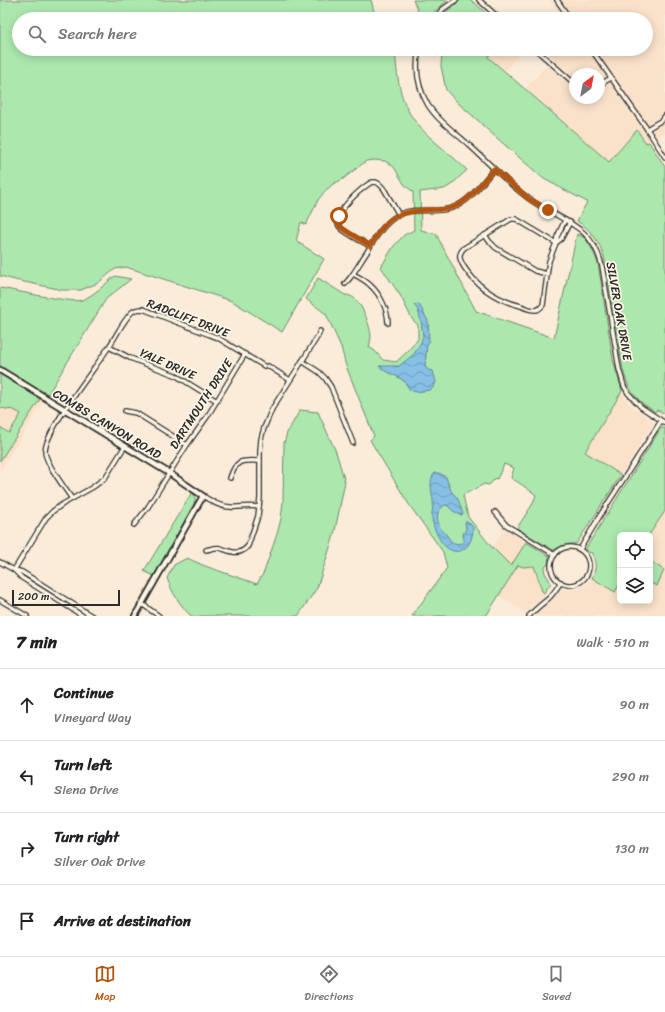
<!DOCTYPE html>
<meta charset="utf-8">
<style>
body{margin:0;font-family:Sriracha,sans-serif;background:#f6f6f6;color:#202124}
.controls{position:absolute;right:12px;bottom:12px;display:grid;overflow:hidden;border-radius:6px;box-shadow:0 2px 10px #0003}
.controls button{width:36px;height:36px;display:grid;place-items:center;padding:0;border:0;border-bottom:1px solid #e0e0e0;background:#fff;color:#202124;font:20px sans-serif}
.compass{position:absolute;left:569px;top:68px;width:36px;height:36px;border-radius:50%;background:#fff;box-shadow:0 2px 10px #0003;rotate:32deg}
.scale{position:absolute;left:12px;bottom:10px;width:108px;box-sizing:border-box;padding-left:4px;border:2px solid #2b2b2b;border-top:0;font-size:11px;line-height:14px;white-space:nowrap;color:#2b2b2b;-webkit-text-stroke:3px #fcf5e5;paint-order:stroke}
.stop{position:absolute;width:12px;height:12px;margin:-9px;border:3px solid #b45309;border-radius:50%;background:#fff}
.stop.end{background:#b45309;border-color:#fff;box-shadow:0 1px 4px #0008}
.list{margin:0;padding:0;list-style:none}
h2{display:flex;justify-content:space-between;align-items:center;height:52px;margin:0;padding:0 16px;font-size:17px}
h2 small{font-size:13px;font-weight:400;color:#757577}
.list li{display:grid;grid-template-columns:26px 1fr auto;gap:12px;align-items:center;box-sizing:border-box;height:72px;padding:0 16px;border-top:1px solid #e0e0e0}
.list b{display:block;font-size:15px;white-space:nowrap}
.list p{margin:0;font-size:13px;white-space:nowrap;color:#757577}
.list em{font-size:13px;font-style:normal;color:#757577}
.icon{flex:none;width:22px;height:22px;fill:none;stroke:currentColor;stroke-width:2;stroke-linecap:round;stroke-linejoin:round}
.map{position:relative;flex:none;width:665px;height:616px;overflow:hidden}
.search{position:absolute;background:#fff;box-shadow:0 2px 10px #0003;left:12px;right:12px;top:12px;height:44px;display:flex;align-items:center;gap:10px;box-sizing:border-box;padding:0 14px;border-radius:22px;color:#757577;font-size:15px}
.sheet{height:340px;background:#fff}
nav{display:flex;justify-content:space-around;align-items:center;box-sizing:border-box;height:56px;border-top:1px solid #e0e0e0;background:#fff;font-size:11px;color:#757577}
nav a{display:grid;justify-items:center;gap:2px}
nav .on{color:#b45309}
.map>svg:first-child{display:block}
</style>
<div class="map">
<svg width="665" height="616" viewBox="0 0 665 616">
<defs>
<pattern id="water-waves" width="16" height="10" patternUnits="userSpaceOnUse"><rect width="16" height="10" fill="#86c0e5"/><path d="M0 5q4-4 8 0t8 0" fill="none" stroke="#6e9cba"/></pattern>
</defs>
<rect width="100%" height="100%" fill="#fbecd9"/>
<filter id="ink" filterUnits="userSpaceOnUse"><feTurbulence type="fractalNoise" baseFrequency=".025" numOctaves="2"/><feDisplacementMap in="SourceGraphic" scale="8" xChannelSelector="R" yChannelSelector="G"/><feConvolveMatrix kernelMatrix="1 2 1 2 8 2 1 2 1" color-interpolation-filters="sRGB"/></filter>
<g filter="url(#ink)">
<g fill="#fae1ca" fill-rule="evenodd">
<path d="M550,0H665V133L647,143L637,129L609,162L525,89L553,58L543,49H646V19H553L560,14ZM575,74H599V98H575Z"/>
<path d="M494,49H524L505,71L488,56Z"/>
<path d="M0,374L44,401L0,471Z"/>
<path d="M622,391L629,403L640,412L654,422L621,475L585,452Z"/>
<path d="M665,510V616H535L533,615L553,600L561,589L574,590L579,588L588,583L592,578L614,592L620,583V601H650L649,535Z"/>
<path d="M505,528L526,542L511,566L492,548Z"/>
<path d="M518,564L523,567L534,566L542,591L546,596L535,603L525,613L498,595L515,570Z"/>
</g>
<g fill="#ace8ae" stroke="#6c8a6c">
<path d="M0,0H371L376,19H19V49H394L395,50C397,75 399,101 415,121C422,131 432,139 441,147C450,154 458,162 467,170L451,185L444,189L420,192L421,230L436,234L476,311L554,338L577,234L585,238L591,247L598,263L613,360L622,391L585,452L621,475L606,498L603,501L599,509L576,544C567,543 562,546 554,550L551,549L517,528L532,505L536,495C528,489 520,483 511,478L514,468L504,464L497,479L496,478L489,485L484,484L463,495L468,517L490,545L511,566L526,542L549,556L548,564L544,568L545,573L551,583L544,593L542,591L534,566L523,567L518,565L486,616H412L447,568L443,552L408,503L370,440L374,436L346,366L341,347L332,327L326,314L306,299L318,278L345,295C360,294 369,323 371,335C371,339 370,343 369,347L375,351L383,360L396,362L407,352L418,339V325L412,319L400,295L381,267L393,247L404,235L414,230V228L413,192L404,184L394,167L385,161L374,160L366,161L343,179L333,184L325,191L318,200L306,225L301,222L296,241L324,259L282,332L232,301L126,267L115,269L98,283L81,290H63L15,280L0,276Z"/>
<path d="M413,0H448L432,14L436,19H423L420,15Z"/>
<path d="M461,0H471L493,19H438L443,14Z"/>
<path d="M442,49H494L488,57L609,162L637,130L646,143L649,142L665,167V414L657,410L655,412C636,399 630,394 623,370L604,256C599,241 590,229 577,221L587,202L544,179L482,125V124L457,102L446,90L441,66Z"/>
<path d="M115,276L131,279L106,299L48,394L31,386L0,367V288C13,290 74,304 82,300C94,295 105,284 115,276Z"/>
<path d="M0,374L40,399L0,461V427L9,433L21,414L14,410L0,408Z"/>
<path d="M300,410L318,412L336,452L345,482L334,535L317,588L298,616H191C180,605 172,593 167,578L174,565L187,558L205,566L257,584L264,572L277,534L281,519L283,502L284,443L287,433Z"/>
<path d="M661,428H665V511L649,535H620V583L615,592L592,578C597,569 596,560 591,552L589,553L586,549V548Z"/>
<path d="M192,492L195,496V502L154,576L144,571Z"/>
<path d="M650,561L664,570L657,586L650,583Z"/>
</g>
<g fill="url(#water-waves)" stroke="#62849b">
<path d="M419,304L428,321L429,341L427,345L425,366L428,370L433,371L436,382L434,387L430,390L416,392L410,390L404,381L396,376L385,371L379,366H399L414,354L421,342L423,336L421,321L418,310L414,305Z"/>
<path d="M435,473H439L446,477L451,491L458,499L463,514L461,515L453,511L448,506L445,505C435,511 436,521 442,530C444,532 446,534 448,537C450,539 450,541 452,542C456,544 460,544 464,542L463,534L466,529L465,522L467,521L473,527C473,554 450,561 438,536C435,531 433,525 432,519C431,512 434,506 433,500C432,492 428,480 435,473Z"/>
</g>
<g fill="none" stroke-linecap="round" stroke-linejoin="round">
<defs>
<g id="minor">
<path d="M479,0L500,19"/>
<path d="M557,0L570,19"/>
<path d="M434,19L443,9L456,0"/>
<path d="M419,49C415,68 418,88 428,105C438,121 456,133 469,145C489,163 509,185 531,200C562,222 592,224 602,266L619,369L624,386L628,393L641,407L665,423"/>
<path d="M535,49L575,84"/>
<path d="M591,49L647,129L665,157"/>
<path d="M599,85L611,78"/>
<path d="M647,129L662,120L665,116"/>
<path d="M485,235L489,241L496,248L535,271L547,274"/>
<path d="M556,243L516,219H511L464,248C457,255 460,260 464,267C478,288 497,300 521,306C525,308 531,310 536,310C539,310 541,307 543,305L549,261L556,243L557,237L565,220"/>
<path d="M556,243L561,239L570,222"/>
<path d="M370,246C363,242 343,232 339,226C331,214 361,189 370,183C376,180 380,184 384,189L399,215"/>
<path d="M353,274C359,277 365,280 370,285C380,294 388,310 388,323"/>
<path d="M345,284L350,278C356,270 361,261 367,252C375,238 383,224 398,215C415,206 434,214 452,208C470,202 482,183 494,169"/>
<path d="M109,347L130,358L175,375L217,401"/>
<path d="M302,361L319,372L325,378L331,387L353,443"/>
<path d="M268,366L290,380"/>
<path d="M125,411L136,413L187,445"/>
<path d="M230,478C236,459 242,460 260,461"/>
<path d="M203,496C211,501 220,507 230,507C240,508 248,505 259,507"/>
<path d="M72,499C65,488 46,464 45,452C45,430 95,369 108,348C116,337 122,322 132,312C135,309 139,309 143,309L218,338L264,366"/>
<path d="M495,512L506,525L555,555"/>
<path d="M134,525L148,507L187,445L207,417L245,354"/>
<circle cx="570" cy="566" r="19"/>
<path d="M580,549L601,514L661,421"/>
<path d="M206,550C211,549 215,547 220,548C230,551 239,557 248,546L258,516L260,498V451L261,439L264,428L272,409L318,336L320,331"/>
<path d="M0,562L14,570L22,578L83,616"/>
<path d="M14,570L46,518L53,511L63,504L93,487L105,478L125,446"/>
<path d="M15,570L22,572L92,616"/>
<path d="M0,600L27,616"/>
<path d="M142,604L159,616"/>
<path d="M529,616C535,609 542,604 549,598C554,593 557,588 561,582"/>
</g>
<path id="tertiary" d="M0,370L169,473L203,496L135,616"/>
</defs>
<use href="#minor" stroke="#2b2b2b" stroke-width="6"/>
<use href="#tertiary" stroke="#2b2b2b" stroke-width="8"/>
<use href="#minor" stroke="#fcf5e5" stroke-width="3.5"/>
<use href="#tertiary" stroke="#fcf5e5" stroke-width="4.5"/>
</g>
</g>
<g fill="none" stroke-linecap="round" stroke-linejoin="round" filter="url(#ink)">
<path stroke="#b45309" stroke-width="5" d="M339,216C337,220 337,223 340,227L370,246C387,218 395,211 429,210C438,210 446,210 454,207C471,200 482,182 494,169L529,199L548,210"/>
</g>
<g text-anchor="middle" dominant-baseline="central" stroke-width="3.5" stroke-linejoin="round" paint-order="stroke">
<g font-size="12" fill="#2b2b2b" stroke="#fcf5e5">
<text transform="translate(619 311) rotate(80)">SILVER OAK DRIVE</text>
<text transform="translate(188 318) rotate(21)">RADCLIFF DRIVE</text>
<text transform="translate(168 364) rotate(24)">YALE DRIVE</text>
<text transform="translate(201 404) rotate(-57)">DARTMOUTH DRIVE</text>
<text transform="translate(107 424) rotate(31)">COMBS CANYON ROAD</text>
</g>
</g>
</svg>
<div class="controls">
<button><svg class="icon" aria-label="locate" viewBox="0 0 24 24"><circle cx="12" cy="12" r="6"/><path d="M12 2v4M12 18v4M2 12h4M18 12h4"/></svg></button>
<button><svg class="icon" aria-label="layers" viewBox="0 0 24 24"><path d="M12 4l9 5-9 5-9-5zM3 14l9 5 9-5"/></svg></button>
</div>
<svg class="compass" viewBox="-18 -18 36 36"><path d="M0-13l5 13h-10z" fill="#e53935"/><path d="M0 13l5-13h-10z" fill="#757577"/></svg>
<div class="scale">200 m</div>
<div class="stop" style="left:339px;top:216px"></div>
<div class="stop end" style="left:548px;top:210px"></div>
<div class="search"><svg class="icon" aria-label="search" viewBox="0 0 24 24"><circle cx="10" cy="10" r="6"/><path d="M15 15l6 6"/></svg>Search here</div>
</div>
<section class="sheet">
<h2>7 min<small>Walk · 510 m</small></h2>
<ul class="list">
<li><svg class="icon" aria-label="ahead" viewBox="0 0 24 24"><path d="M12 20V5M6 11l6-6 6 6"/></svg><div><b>Continue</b><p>Vineyard Way</p></div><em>90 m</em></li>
<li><svg class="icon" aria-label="left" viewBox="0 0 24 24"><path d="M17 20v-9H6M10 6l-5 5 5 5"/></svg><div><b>Turn left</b><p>Siena Drive</p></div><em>290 m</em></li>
<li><svg class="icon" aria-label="right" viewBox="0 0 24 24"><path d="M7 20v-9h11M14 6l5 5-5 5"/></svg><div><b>Turn right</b><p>Silver Oak Drive</p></div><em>130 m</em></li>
<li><svg class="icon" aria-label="arrive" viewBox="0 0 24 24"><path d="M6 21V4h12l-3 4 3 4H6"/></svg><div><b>Arrive at destination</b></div></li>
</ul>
</section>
<nav>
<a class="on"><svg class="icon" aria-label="map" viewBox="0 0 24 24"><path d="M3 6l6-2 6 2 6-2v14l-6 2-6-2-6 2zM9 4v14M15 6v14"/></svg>Map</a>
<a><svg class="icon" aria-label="directions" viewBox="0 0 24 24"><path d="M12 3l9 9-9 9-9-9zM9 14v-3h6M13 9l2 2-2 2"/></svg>Directions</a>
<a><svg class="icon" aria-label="saved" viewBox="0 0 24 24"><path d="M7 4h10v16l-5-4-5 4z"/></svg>Saved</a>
</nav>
